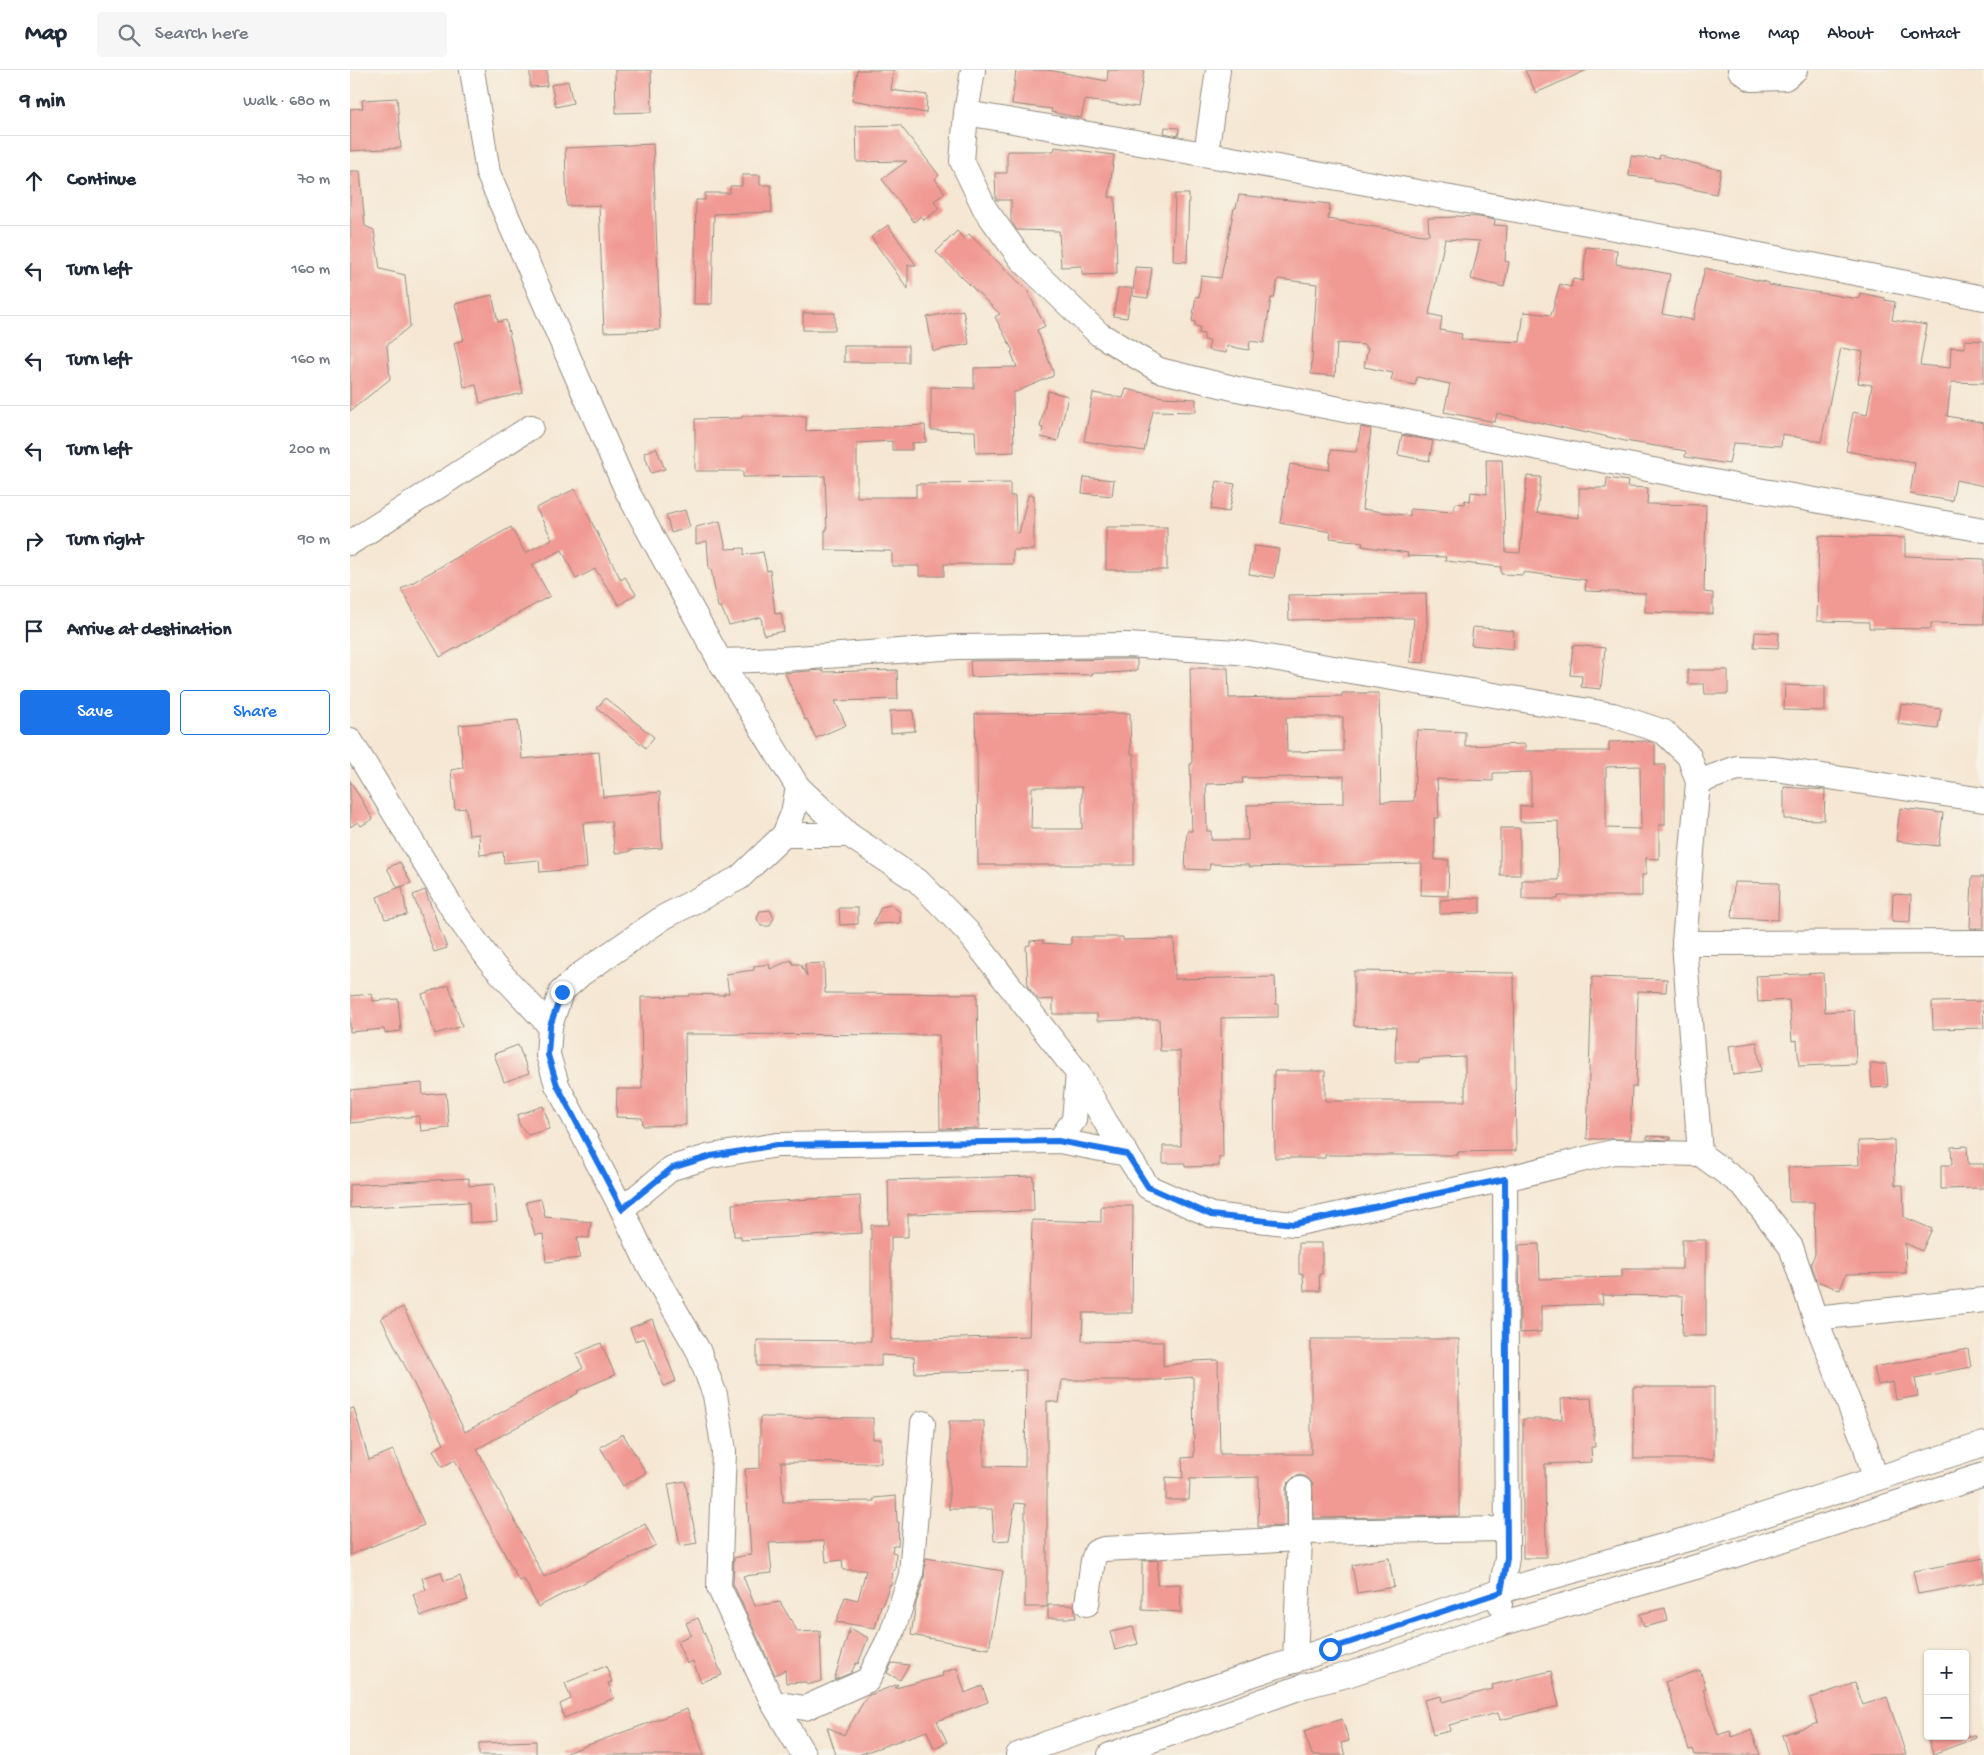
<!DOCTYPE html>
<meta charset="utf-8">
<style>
body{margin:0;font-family:"Gochi Hand",sans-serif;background:#f6f6f7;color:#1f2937}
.controls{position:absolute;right:15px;bottom:15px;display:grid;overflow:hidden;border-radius:5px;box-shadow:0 1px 4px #0004}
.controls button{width:45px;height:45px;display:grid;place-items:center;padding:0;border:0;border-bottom:1px solid #e0e1e3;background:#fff;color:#1f2937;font:25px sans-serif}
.stop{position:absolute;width:15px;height:15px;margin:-11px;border:4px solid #1a73e8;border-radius:50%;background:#fff}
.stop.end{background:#1a73e8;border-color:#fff;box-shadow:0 1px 5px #0008}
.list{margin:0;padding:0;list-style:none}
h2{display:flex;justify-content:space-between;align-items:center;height:65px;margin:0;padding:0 20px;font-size:21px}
h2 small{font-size:16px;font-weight:400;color:#747a83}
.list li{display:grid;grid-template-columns:32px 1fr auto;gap:15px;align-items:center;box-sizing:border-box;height:90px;padding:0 20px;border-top:1px solid #e0e1e3}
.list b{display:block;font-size:19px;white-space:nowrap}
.list em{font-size:16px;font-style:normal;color:#747a83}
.actions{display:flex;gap:10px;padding:15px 20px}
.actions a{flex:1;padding:11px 0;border:1px solid #1a73e8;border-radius:5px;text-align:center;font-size:18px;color:#1a73e8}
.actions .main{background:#1a73e8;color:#fff}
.icon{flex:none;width:28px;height:28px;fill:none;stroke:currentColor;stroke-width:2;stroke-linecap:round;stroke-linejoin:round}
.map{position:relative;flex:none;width:1634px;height:1685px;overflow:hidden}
header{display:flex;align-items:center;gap:30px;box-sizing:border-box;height:70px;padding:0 25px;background:#fff;border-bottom:1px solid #e0e1e3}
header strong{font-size:24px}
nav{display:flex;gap:28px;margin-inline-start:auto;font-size:18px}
.search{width:350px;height:45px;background:#f6f6f7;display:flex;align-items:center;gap:12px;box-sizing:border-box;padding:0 18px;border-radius:5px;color:#747a83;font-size:19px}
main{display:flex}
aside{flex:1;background:#fff}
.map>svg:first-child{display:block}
</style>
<header>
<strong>Map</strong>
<div class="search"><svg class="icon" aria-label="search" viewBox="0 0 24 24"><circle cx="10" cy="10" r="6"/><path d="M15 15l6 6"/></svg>Search here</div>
<nav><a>Home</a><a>Map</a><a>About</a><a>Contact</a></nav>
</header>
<main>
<aside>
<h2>9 min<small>Walk · 680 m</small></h2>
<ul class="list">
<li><svg class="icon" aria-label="ahead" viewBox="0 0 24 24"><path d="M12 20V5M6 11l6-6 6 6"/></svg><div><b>Continue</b></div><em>70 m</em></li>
<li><svg class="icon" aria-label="left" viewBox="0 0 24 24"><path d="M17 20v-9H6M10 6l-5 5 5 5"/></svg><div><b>Turn left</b></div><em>160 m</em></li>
<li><svg class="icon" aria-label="left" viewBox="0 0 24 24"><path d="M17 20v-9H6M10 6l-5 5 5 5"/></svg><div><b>Turn left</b></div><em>160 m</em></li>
<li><svg class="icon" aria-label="left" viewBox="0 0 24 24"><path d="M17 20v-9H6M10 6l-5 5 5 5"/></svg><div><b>Turn left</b></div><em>200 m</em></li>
<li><svg class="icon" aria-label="right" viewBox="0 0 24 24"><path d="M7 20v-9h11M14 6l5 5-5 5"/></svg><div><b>Turn right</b></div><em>90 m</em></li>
<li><svg class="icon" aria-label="arrive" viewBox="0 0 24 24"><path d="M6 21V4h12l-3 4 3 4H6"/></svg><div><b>Arrive at destination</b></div></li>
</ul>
<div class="actions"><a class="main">Save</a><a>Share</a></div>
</aside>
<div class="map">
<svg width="1634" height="1685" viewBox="0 0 1634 1685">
<rect width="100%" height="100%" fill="#f7f3e8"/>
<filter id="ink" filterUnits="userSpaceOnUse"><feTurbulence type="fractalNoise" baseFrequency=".02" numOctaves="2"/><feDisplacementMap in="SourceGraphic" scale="10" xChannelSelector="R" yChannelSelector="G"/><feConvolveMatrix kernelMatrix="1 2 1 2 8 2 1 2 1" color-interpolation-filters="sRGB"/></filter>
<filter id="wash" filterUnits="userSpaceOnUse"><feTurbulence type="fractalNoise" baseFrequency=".0096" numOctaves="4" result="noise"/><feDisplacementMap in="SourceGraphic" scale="20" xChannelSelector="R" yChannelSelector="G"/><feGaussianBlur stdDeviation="1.12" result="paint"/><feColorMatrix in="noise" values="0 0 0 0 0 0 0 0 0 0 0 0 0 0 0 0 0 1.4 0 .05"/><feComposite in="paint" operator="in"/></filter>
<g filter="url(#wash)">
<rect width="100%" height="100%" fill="#f5e7d3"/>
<g id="blocks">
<g fill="#f19993" fill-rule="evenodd">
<path d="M180,0H197V16L180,17Z"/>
<path d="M265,0H301L302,42L266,43Z"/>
<path d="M507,0H544L541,20L577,25L576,43L502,30Z"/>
<path d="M666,0H698L757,11L758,0H794L788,37L735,30L731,48L701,42L702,39L662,34Z"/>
<path d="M1175,0H1237L1186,23Z"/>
<path d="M218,11L223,33L206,37L201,15Z"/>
<path d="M47,28L51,78L0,81V39L13,38L12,30Z"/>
<path d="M550,55L589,105L585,109L595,123L584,131L589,139L574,150L571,146L564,152L532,109L557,91L507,92L506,56Z"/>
<path d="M815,57L829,58L828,66L814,63Z"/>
<path d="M303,74L310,260L254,262L249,135L217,136L215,78Z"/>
<path d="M705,77L764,85L759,127H765L767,204L732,205V196L711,197L709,161L667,160L661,151V130H646L645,103H657V81H704Z"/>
<path d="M1310,85L1371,100L1366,124L1305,111V109L1279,106L1281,86L1309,89Z"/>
<path d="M0,101H10L15,156L24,160L30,199L55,205L60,256L37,275L40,309L0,341Z"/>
<path d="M392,105H410V115H421L422,142L364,144L362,234H344L346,130H355V123H380V116H392Z"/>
<path d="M825,124H839L837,192L823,191Z"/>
<path d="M889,125L980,134L978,149L1073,165H1079L1078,148L1105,147L1106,146L1129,147L1145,150L1144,155L1157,156L1155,191L1159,192L1154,217L1121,209L1130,171L1095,169L1079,244L1092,247L1090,260L1112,264L1111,269L1170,272L1174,242L1201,245L1210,214L1221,217L1223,209L1233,211L1236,177L1267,180L1266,194L1320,204L1312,244L1343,250L1355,198L1419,213V215L1509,229L1510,223L1535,228V230L1545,232L1542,250L1577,255L1570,295L1600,298L1601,277L1615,278V270L1634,271V313L1601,312L1597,346L1634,353V416L1606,410L1602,431L1560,424L1565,393L1496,381L1503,342L1517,345L1522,315L1508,313L1513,282L1491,278L1471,372L1432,364L1431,376L1383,373L1379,394L1335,387L1336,381L1275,371L1237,362L1236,363L1147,343L1145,352L1094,342L1100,314L1067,307L1065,315L1041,310L1043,303L1014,297L1018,278H1015V275L987,273L985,306L961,304L967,214L928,209L924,228H921L914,273L900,271L899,280L877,276L876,283L858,280L860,271L854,270V264L849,263L850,257L845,256V252L842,251L846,226L849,227L851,206L871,208L884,138H886Z"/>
<path d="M538,155L566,195H558V219L521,167Z"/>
<path d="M607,161L614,169L619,164L677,220L695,256L687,260L703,301V306L663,323L664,382L626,383L625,361L581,360V317L624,318V298L667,297L661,282L663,281L645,247L650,244L586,182Z"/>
<path d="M785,197L802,198L798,228L783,226Z"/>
<path d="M768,218H782L777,248L763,246Z"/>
<path d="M142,225L148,252L156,250L173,323L130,333L126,315L114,317L104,273L114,270L105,234Z"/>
<path d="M613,240L619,274L583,281L577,247Z"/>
<rect x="453" y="243" width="32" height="17"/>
<rect x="494" y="276" width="64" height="16"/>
<path d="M776,319L813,327L846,329V342L803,341L794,381L734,371L743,323L773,328Z"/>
<path d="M698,321L718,326L708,371L691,367L693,358L690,357Z"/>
<path d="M392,346H456V361L575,355L576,372L562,373V380H542V371L507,373V427H566V414L660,413V426H665L666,462L669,463L678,425H684V480H663V494H594V506H569V496H542V481L475,480V460H477L475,406L393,407V401H345V349L392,348Z"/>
<path d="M1011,357L1021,359L1012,439L1060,446V439L1104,442L1105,433L1114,434L1115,430L1120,431L1121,422L1137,424L1136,390H1152L1156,482L1170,483L1177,406L1191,407L1187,443L1229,448V418H1256L1257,408L1278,411L1277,417L1298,418L1297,434L1356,435L1354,522L1363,523V544L1295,542V523L1235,521L1236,510L1173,502V505L1151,504V497L1095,491L1096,487L1057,486L1058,483L1012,476L1013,472L980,468L981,462L930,453L940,394L979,400L981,380L1006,382Z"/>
<path d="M1052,365L1083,371L1079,391L1048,385Z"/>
<path d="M306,378L315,399L301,403L294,383Z"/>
<path d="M734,407L764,410L762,426L732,423Z"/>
<path d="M867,411L885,414L879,442L861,439Z"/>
<path d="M225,419L271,510L275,507L286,524L269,535L245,499L226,509L212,480L182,495L200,526L90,587L51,519L161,457L175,483L202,469L186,438Z"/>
<path d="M335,440L340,457L321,463L316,445Z"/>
<path d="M370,451L376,479L394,478V485L413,482L417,501L420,500L425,544L431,543L434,561L414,565L411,547L379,555L371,537H368L361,499H359L357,471L346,474V457Z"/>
<rect x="756" y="457" width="61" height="43"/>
<path d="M1469,466L1555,468V486L1634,489V554L1581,553V559L1519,558V552L1467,551Z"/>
<path d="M904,476L929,479L924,508L899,504Z"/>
<path d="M1076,523L1077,554L1074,593L1060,592L1064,548L939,550L938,525Z"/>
<path d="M1123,557L1164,561L1163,579L1121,575Z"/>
<path d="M1405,562L1429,563L1428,578L1404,577Z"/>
<path d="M1223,575L1255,578L1251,619L1231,617L1232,606L1220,605Z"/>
<path d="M777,589H787V601L760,603H742V605L695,604L621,607L620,591Z"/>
<path d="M840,598H878L879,628L992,626V623H1029L1031,732L1064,731L1067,660L1115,662V676L1175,674V681H1259V672L1298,671L1305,674V695H1315V755H1309V789L1296,788V805H1292V826H1208V829H1172V810H1209L1208,751L1170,752V736H1181V702L1143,703V711L1087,709L1089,748H1084L1085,790H1099L1098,826L1071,825L1072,793L899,797L898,795L860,794L859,800L835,799L837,761H842L840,694H842ZM936,647H993V681L937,682ZM1290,696L1291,759L1256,758V697ZM994,706V733L897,735L898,770H861V761H857L856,714L893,713L892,708Z"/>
<path d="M472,600L473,602L547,600L548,629L485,631L496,655L466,668L457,649L455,650L435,603Z"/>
<path d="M1338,600H1378V624H1355L1354,614H1338Z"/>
<path d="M1435,615L1475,616V641L1434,640Z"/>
<path d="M255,628L304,667L296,678L247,638Z"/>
<path d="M1551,634L1591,639L1588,659L1548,654Z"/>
<path d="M563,640L565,661L541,663L540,641Z"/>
<path d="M780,643L781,684H784V795H628L627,681H626L625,644ZM682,717H732V759H681Z"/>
<path d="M168,650L172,689L249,682L253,727L310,722L312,778L279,780V782L265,783L261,751L233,753L237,798L190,802L189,790L154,793L153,782L130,785L129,764L119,765L116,738L105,739L101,700L113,698L109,655Z"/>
<path d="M0,711L23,749L11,756L8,752L0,757Z"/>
<path d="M1434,717L1475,720L1474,750L1434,749Z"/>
<path d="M1550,738L1593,743L1589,776L1546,771Z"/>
<rect x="1150" y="758" width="20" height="47"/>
<path d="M50,792L61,813L48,818L37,798Z"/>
<path d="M1622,807H1634V858H1620Z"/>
<path d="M1384,812L1429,813L1428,850L1382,848Z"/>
<path d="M52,816L57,845L35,849L27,827Z"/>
<path d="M75,820L97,878L84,882L63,825Z"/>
<path d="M1543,824L1561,825L1560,852L1542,851Z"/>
<path d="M1130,828V843L1090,844V830Z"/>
<path d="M541,835L550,842V853L523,854L531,837Z"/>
<path d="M489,838H508V854L490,855Z"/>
<path d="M420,840L424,848L420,856H411L407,849L410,841Z"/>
<path d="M721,867H773V870L824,869L825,909L925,907L926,934H928V947L871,948L873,1087H869V1096L835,1097V1093H813V1076H831L830,981H810L809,949L747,951V944H703V929L689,930L678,917L676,876L680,875V871L693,870V873L721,875Z"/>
<path d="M441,890L443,894H450L457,906L455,894L474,893L475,923L627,924L629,1058L590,1059L589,965L335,964L336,1055L293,1056L292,1048L266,1047L267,1019H292L291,927L339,926V924L374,925V923H379L376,904L404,900V896L419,894L420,899Z"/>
<path d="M1004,901L1164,903L1166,1081L1108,1082V1085H975V1088H925L924,1001H975V1031H1115V987L1069,989V992H1045L1046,957L1004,956Z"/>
<path d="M1473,903L1475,942L1504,940L1506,994L1449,996L1447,970L1442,971L1439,930L1408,932L1406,906Z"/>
<path d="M1242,907L1317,909L1316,922L1288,921L1286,1017H1282L1280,1069H1237Z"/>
<path d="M99,915L112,956L85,964L72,924Z"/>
<path d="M22,924L23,931L48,929L51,961L35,963L34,959L0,962V926Z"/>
<path d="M1633,931L1634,958L1583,959L1582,932Z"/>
<path d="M1407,972L1411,1001L1383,1005L1379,976Z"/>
<path d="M168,975L179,1003L154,1012L144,984Z"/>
<path d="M1520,994H1536L1538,1017L1522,1018Z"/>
<path d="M72,1013L73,1025L96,1023L99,1058L71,1061L69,1046L0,1053V1020Z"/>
<path d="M193,1036L199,1053V1059L178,1065L169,1054L167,1045Z"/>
<path d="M1297,1066L1321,1067V1070L1297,1069Z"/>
<path d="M1544,1070L1545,1115H1553L1554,1147L1582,1159L1572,1181L1555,1173L1556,1203L1496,1204L1490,1220L1467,1211L1461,1193L1465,1184L1464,1132H1439L1438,1097L1509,1095L1508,1071Z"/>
<path d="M1617,1076L1618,1094H1634V1118L1591,1119V1095H1602L1601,1077Z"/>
<path d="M683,1106L684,1141L558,1144V1167H541V1270L679,1266L682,1150L751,1152V1136H783L782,1243H733L732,1271L813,1272V1296L843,1292V1291L868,1290L870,1384H961V1269H1109V1446L964,1448L962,1413L957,1407L950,1405L944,1407L938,1413L936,1419V1456L908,1457L909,1407L840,1409L839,1430H816V1407L833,1408L832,1388L844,1387L843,1307L807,1310H712L709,1333L697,1331V1537H675V1434L665,1433L659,1470L644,1471L642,1439H599V1351H634V1396L675,1397L676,1300L565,1303L564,1287L531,1285V1296H407V1270L521,1271V1155H539L538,1110Z"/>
<path d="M119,1108V1116L144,1114L147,1151L120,1153L119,1132L0,1138V1115Z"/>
<path d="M510,1126L512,1163L391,1170V1166H384L382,1134Z"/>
<path d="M191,1129L195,1147L241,1152L239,1168L227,1167L230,1188L196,1192L193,1164L185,1165L176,1132Z"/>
<path d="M1332,1170H1356V1266H1332L1333,1226L1252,1225L1253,1234L1191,1236V1262L1170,1263L1169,1175L1189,1174L1190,1209L1272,1207V1199H1332Z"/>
<path d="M949,1173H972V1204H969L970,1221H954L953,1204H949Z"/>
<path d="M53,1237L115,1362L233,1298L226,1284L251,1273L265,1305L227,1321L228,1323L127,1379L194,1507L295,1454L306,1475L188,1537L174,1509L169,1511L105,1390L92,1397L83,1380L94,1374L31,1248Z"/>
<path d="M302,1249L326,1311L314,1316L294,1268L285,1271L280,1258Z"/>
<path d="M1618,1279L1621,1297L1565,1308L1568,1326L1546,1330L1543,1312L1528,1315L1524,1297Z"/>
<path d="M1283,1317H1364V1389H1284Z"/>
<path d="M1241,1328L1245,1377H1241L1242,1392L1195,1394L1196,1488H1173V1349H1212L1211,1329Z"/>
<path d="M4,1338L19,1390L43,1380L74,1455L0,1485V1339Z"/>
<path d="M410,1347L523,1348V1369H531V1393L431,1392L433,1432L524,1431V1428L546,1426L547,1452H549L548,1476H543L542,1482L546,1483L545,1500H543L541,1515L540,1514L532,1536L531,1535L525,1558L486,1552L495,1527L508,1530L516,1500H493L492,1490L476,1492L474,1471L419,1473L422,1503L393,1506L405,1536L430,1532L448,1562L470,1561L472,1611L457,1615L456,1612L436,1613L435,1600L425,1605L383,1514L384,1488L401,1484L395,1399L410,1398Z"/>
<path d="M273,1364L296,1403L273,1416L250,1377Z"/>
<path d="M335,1411L347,1473L330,1476L318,1414Z"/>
<path d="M576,1488L653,1501L639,1579L561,1565L566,1533L574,1509Z"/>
<path d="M1039,1488L1044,1517L1007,1523L1002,1495Z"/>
<path d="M1634,1488V1512L1568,1524L1563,1501Z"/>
<path d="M808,1490L807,1515L830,1514L831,1542L792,1540V1491Z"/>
<path d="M91,1502L94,1511L110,1506L118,1530L71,1546L63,1524L76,1520L72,1508Z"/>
<path d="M698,1535H724L726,1548H698Z"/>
<path d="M1315,1538L1318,1551L1294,1557L1290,1544Z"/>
<path d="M348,1548L372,1605L351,1612L343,1591L337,1594L327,1571L341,1565L336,1553Z"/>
<path d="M783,1557L788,1574L765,1580L760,1562Z"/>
<path d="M500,1558L518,1568L508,1594L506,1593L501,1603L484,1610Z"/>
<path d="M542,1593L559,1595L550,1610L537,1603Z"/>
<path d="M256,1596L262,1612L258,1613L264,1628L214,1648L210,1634L221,1629L215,1613Z"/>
<path d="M607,1598L615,1623L632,1616L638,1632L587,1651L597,1672L584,1678L577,1661L508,1685H486L477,1657L494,1665L517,1626L548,1614L545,1618L593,1606L592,1603Z"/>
<path d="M1350,1600L1356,1618L1353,1619L1368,1665L1380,1661L1381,1667L1401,1660L1410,1685H1345L1343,1679L1339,1680L1315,1612Z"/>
<path d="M1201,1601L1209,1636L1150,1650L1148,1643L1099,1655L1100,1661L1083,1665L1074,1630L1091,1626L1092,1632L1143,1619L1142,1615Z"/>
<path d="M1505,1613L1513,1635L1537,1627L1556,1685H1438L1432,1665L1468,1653L1460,1628Z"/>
<path d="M337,1639L354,1685H217L216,1683Z"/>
<path d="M992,1649L999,1671L991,1673L995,1685H962L954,1661Z"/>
<path d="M1577,1666H1626V1668L1583,1684Z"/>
<path d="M186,1671V1685H129V1673Z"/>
</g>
</g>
</g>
<g filter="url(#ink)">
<use href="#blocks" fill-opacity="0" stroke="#90897f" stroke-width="1"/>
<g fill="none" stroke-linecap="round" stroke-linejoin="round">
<defs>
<g id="minor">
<path d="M122,0L138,103L277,421L370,591L448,717L443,743L434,765L389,808L314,847L231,904L211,922L200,956L198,985L207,1015L272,1139L296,1190L348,1280L365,1325L374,1381L369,1517L423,1633L454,1685"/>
<path d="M623,0L616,43L612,91L635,139L671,189L749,264L809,300L887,319L1385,416L1634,460"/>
<path d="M1390,0L1402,9L1435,8L1445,0"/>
<path d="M616,43C956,101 1295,162 1634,228"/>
<path d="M856,84L868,0"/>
<path d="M0,473L181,357"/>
<path d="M370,591L432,589L607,577L777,575L887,582L1263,645L1314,662L1339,686L1348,712L1334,873L1350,1084"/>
<path d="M0,670L107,846L144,896L200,956"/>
<path d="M1348,712L1387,698L1425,699L1634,730"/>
<path d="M448,717L499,765"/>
<path d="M434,765H499L568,811L617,861L728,1003L755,1051L798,1117L861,1145L944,1154L1155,1109L1263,1082L1350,1084L1394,1116L1441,1177L1465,1248L1515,1374L1525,1408"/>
<path d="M1334,873L1634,872"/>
<path d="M709,1071L724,1050L728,1003"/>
<path d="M272,1139L322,1098L361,1086L427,1075L709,1071L777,1084"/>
<path d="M1465,1248L1634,1230"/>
<path d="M950,1462L1157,1459"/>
<path d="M737,1534L743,1490L746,1482L754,1479L950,1469"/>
<path d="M1150,1534L1151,1521L1157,1488L1155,1109"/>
<path d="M945,1591L950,1469V1419"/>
<path d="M423,1633L455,1638L518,1610L542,1563L561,1505L573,1353"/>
<path d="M668,1685L698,1673L1151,1521L1349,1466L1634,1374"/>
<path d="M760,1685L954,1616L997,1605L1150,1554L1363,1492L1634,1405"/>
</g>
</defs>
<use href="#minor" stroke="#90897f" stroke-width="26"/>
<use href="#minor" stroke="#fff" stroke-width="24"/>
</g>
</g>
<g fill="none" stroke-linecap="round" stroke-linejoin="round" filter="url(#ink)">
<path stroke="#1a73e8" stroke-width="6" d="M212,922L200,956L198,985L207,1015L272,1139L322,1098L361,1086L427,1075L708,1071L777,1084L798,1117L861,1145L944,1154L1155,1109L1157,1488L1151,1522L980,1579"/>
</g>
</svg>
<div class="controls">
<button>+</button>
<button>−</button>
</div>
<div class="stop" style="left:980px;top:1579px"></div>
<div class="stop end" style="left:212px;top:922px"></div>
</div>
</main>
